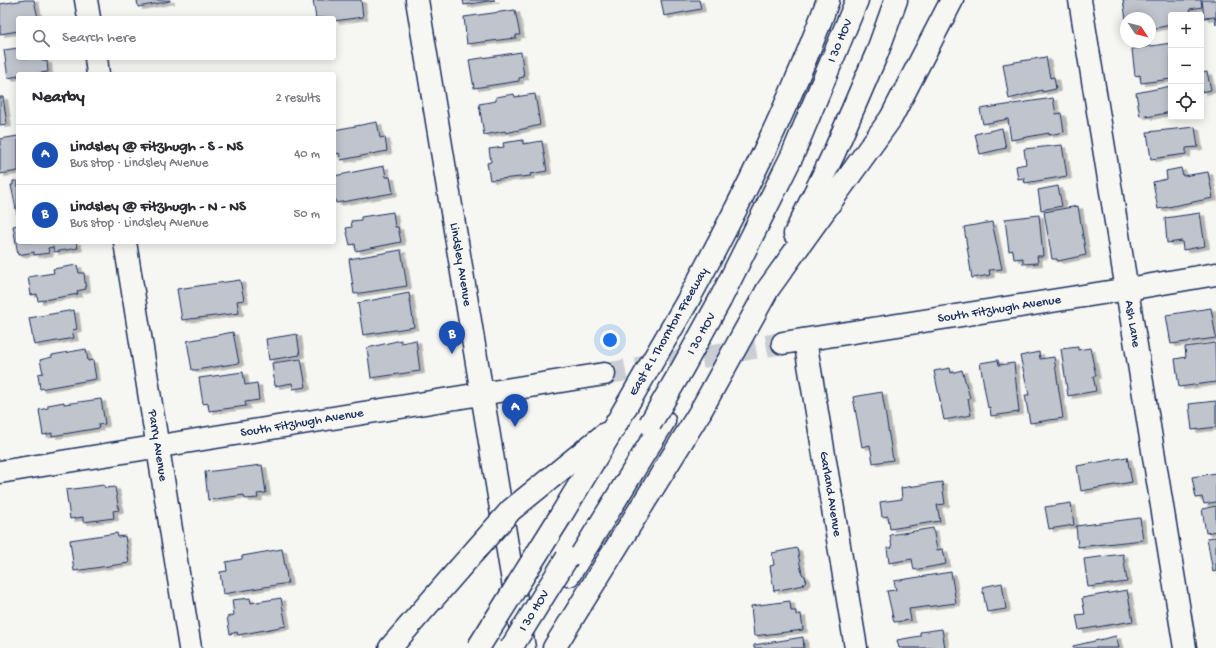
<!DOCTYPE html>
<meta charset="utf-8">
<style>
body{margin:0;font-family:"Gochi Hand",sans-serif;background:#f2f2f3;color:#2b2b33}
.controls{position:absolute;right:12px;top:12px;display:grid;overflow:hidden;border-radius:4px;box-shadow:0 2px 10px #0003}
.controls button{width:36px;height:36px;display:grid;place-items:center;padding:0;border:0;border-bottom:1px solid #e1e1e2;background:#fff;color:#2b2b33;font:20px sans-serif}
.compass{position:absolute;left:1120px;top:12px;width:36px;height:36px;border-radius:50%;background:#fff;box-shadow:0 2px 10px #0003;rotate:125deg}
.you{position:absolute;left:610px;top:340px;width:14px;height:14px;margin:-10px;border:3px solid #fff;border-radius:50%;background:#1a73e8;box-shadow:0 0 0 6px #1a73e833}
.badge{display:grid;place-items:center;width:26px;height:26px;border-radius:50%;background:#111827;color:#fff;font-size:13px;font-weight:700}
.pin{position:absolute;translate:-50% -33px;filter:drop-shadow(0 1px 2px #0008)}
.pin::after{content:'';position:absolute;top:21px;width:14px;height:12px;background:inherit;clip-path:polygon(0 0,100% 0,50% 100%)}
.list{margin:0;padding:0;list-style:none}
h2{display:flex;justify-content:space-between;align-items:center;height:52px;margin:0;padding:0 16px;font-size:17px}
h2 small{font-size:13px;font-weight:400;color:#7c7c81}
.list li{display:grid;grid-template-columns:26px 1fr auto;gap:12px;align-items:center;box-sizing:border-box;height:60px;padding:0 16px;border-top:1px solid #e1e1e2}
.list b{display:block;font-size:15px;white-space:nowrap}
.list p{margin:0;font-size:13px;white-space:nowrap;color:#7c7c81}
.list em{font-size:13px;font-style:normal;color:#7c7c81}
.icon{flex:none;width:22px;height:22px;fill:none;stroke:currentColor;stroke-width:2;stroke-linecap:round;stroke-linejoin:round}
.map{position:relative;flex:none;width:1216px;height:648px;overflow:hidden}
.search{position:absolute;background:#fff;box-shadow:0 2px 10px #0003;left:16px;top:16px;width:320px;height:44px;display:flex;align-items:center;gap:10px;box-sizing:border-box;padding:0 14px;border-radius:4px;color:#7c7c81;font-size:15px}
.panel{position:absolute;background:#fff;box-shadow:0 2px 10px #0003;left:16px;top:72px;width:320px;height:172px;border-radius:4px}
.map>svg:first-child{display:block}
</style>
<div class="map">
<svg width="1216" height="648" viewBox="0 0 1216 648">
<defs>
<filter id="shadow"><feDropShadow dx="4.5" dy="2.5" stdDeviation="0" flood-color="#0004"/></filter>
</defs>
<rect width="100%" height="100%" fill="#f6f6f2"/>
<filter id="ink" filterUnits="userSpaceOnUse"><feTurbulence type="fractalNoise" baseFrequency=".025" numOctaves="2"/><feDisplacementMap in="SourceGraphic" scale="8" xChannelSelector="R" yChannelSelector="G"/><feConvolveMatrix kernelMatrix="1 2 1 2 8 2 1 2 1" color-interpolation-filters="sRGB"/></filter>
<g filter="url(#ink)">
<g fill="#c0c4cd" stroke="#1b2f5e" filter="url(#shadow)">
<path d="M25,0H34L38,18H18V31L0,34V4Z"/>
<path d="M137,0H170V1L138,7Z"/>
<path d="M313,0H361L363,17L334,21V18H316Z"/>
<path d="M463,0H495L464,5Z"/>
<path d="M661,0H699L701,9L664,16Z"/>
<path d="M1123,0H1201L1202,7L1190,9L1191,15H1171V25L1150,29V18L1126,19Z"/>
<path d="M1202,0H1216V25L1215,17L1204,18Z"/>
<path d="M515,10L520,35H516V38L467,44L464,17Z"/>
<path d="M1171,43V79L1141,83L1140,75L1135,76L1132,49Z"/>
<path d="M18,48V58H43V61H47L48,72L33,74H18V76L8,78L4,50Z"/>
<path d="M521,52L524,77L519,78V81L474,88L469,60Z"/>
<path d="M1046,57L1050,78L1054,77L1056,89L1042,92V90L1009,99L1003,64Z"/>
<path d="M1207,72L1211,90L1201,92V73Z"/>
<path d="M1171,86V112L1147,117V115L1140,116L1136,93Z"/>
<path d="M514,94L515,97L535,94L540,125L506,133L505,131L484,135L479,104L496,101V97Z"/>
<path d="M0,97H3L7,124L0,125Z"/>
<path d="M1053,98L1056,114L1061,113L1064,132L1049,135V133L1011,140L1008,119L983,124L980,109Z"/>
<path d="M377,122L380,138L385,137L387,151L341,160L339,153L334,155V130Z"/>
<path d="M1195,127L1198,147L1186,148V154L1151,159L1147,132Z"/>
<path d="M1002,128L1006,148L980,154L975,134Z"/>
<path d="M18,136V171L0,174V139Z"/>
<path d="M523,140V144L542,141L547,171L530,174L531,176L490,180L487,163L491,162L489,149L504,147L503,143Z"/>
<path d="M1062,145L1067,176L1025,183L1024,178L1018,179L1016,166L1026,164L1024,149Z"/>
<path d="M384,166L386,177H390L393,193L336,203L334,195V176Z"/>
<path d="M1181,168L1183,176L1208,172L1213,198L1158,209L1153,182L1167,179L1166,171Z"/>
<path d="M13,181H18L17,214L11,185H13Z"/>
<path d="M1058,186L1062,206L1041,210L1038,190Z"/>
<path d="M1078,206L1086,255L1058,261L1057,259H1052L1044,212Z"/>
<path d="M393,212L395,227H398L401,242L356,251L355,244L350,245L346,228L352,227L351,221L361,220V217Z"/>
<path d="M1200,213L1205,246L1183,250L1182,241L1167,243L1165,218Z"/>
<path d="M1039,215L1043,256H1037L1038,263L1023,264V258L1014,259L1013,250L1009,251L1005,219Z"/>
<path d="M992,222L1002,269L989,270L990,275L972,278L964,227Z"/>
<path d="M18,225V242H76L78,248L54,252L53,247L48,248L49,253L34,255V252L18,255L13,226Z"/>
<path d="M401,250L407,286L354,294L349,259Z"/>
<path d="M77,265L79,273H84L86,289L77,291L78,294L38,301L37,294L31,295L28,277L54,273L53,269Z"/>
<path d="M240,280L244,300L237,301L239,313L182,320L177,289Z"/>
<path d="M409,293L414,327L363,335L358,303Z"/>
<path d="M1211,308L1216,338L1171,344L1166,315Z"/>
<path d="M74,310L77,329L72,330L74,338L34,345L29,318Z"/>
<path d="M233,332L239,363L196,370H192L187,341Z"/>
<path d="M297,334L300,355L269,360L266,339Z"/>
<path d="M401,340V343L416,340L420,371L371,378L367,348Z"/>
<path d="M1215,343L1216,382L1179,387L1175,359L1186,357L1185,347Z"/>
<path d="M1078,347V350L1090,348L1096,376H1093L1096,391L1068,396L1061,349Z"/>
<path d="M86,349L88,361L93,360L96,379L40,389L38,374L43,373L40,360L52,357V355Z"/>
<path d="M1039,352L1040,359L1054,357L1063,418L1030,423L1025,395H1029L1020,356Z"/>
<path d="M301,359L306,387L293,389L292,383L275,386L272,363Z"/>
<path d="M998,360L999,365L1014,363L1019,412L991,416L990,407L988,408L980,363Z"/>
<path d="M950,368L951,373L962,370L970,398L968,399L971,415L944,420L934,371Z"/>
<path d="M243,372L245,385L257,383L259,400L245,402L246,406L209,411L208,403L203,404L199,378Z"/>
<path d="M882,392L893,460L873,463L870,445L862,447L853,397Z"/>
<path d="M101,399L105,424L98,425L99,428L52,436V433L43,435L39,410L48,408V405L64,402V404Z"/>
<path d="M1216,401V427L1192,430L1189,404Z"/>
<path d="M1127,457L1132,482L1081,491L1077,466Z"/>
<path d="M262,465L266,493L257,494L258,498L245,499L244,495L208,500L205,472Z"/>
<path d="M1216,473V502L1204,504L1202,497L1196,498L1192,477Z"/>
<path d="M942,482L945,504L937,505L940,521L890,529L888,516L882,517L880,502L902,499L901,488Z"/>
<path d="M104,485L105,488L115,487L119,510L113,511L114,518L83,522V517L70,519L66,490Z"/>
<path d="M1071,503L1074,525L1049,529L1045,507Z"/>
<path d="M1216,506V531L1206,533L1202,509Z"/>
<path d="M1140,518L1143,540L1078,547L1076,526Z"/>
<path d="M933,528L937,550L943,549L946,564L914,570L912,559L889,563L887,548H892L890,535Z"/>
<path d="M117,533L118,537L125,536L129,563L74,571L70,540Z"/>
<path d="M1216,537V571L1213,572L1207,538Z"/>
<path d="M797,548L802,574L805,576L806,581L803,584L804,585L774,591L770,566L774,565L772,553Z"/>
<path d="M282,549L288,583L223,594L220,572L227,571L226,562L242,559V556Z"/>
<path d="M1123,554L1127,582L1088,587L1084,559Z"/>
<path d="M951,572L956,603L909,609L911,620L894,622L887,591L896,590L894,581Z"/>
<path d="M1002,583L1006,609L987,612L982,587Z"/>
<path d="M1127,590L1133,621L1079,630L1076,615L1085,614L1082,598Z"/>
<path d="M250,598L251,603L281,598L286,626L238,635L237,632L230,634L227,617L234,615L232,600Z"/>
<path d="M790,601L791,611H796V615L801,614L803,630L754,636L751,606Z"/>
<path d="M942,629L945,648H899L897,640L920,636V632Z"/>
<path d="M1116,636L1119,648H1073V646Z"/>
<path d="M803,637L804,648H754V645Z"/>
</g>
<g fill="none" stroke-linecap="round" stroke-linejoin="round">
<path stroke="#caced4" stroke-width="22" stroke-dasharray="22 11" stroke-linecap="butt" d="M604,374L783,343"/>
<defs>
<g id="minor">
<path d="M86,0L89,18"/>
<path id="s1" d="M417,0L524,648"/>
<path id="s2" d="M1080,0L1185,648"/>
<path d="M96,58L98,74"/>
<path id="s3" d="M125,242L190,648"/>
<path id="s4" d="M805,340L856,648"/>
<path id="s5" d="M783,343L1128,289L1216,274"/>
<path id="s6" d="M0,472C201,441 402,405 604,374"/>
</g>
<g id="highway">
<path d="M795,234L834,153L877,53L896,0"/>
<path d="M768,289L891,118L952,0"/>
<path id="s7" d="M720,300L793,154L857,0"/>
<path d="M687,302C739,206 791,103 828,0"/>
<path d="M553,476L605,434"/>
<path d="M560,517L616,424"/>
<path d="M569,575L664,421"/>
<path d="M390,648L458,570"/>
<path d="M554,648L700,412"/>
</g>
</defs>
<use href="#minor" stroke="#1b2f5e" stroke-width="25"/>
<use href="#highway" stroke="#1b2f5e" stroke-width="25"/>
<use href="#minor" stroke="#f6f6f2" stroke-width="22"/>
<use href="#highway" stroke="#f6f6f2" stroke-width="22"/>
<defs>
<g id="highway-bridge">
<path d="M700,412L768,289"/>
<path d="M616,424L687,302"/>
<path id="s8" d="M650,424L682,369L720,300"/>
<path d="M458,570L511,510L553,476"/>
<path d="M478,648L560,517"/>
<path id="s9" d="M511,648L567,558"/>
</g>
</defs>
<use href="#highway-bridge" stroke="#1b2f5e" stroke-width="25" stroke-linecap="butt"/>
<use href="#highway-bridge" stroke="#f6f6f2" stroke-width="22"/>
</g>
</g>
<g text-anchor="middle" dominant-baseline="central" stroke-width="3" stroke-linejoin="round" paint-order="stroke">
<g font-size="13" fill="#1b2f5e" stroke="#f6f6f2">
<text stroke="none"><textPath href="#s7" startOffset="286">I 30 HOV</textPath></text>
<text stroke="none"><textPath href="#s1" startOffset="268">Lindsley Avenue</textPath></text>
<text stroke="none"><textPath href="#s5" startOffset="219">South Fitzhugh Avenue</textPath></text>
<text stroke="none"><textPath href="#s2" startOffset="328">Ash Lane</textPath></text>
<text transform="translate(669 332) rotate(-60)">East R L Thornton Freeway</text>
<text stroke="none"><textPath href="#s8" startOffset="104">I 30 HOV</textPath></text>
<text stroke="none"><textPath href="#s6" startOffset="306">South Fitzhugh Avenue</textPath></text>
<text stroke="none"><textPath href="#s3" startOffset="206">Parry Avenue</textPath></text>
<text stroke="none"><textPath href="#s4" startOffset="156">Garland Avenue</textPath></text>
<text stroke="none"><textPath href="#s9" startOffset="44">I 30 HOV</textPath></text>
</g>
</g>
</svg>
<div class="controls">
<button>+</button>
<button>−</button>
<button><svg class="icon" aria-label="locate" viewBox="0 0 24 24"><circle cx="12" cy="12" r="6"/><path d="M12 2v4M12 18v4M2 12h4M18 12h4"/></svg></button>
</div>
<svg class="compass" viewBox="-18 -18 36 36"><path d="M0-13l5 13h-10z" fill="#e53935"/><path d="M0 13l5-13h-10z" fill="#7c7c81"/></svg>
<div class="you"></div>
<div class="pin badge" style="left:515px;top:427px;background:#1a4fb4">A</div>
<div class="pin badge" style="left:452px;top:354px;background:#1a4fb4">B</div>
<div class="search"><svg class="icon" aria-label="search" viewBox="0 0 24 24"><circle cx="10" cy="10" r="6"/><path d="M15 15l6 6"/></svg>Search here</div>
<section class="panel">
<h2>Nearby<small>2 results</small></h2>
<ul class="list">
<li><span class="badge" style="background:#1a4fb4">A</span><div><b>Lindsley @ Fitzhugh - S - NS</b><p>Bus stop · Lindsley Avenue</p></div><em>40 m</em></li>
<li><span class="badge" style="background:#1a4fb4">B</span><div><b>Lindsley @ Fitzhugh - N - NS</b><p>Bus stop · Lindsley Avenue</p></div><em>50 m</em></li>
</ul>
</section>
</div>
